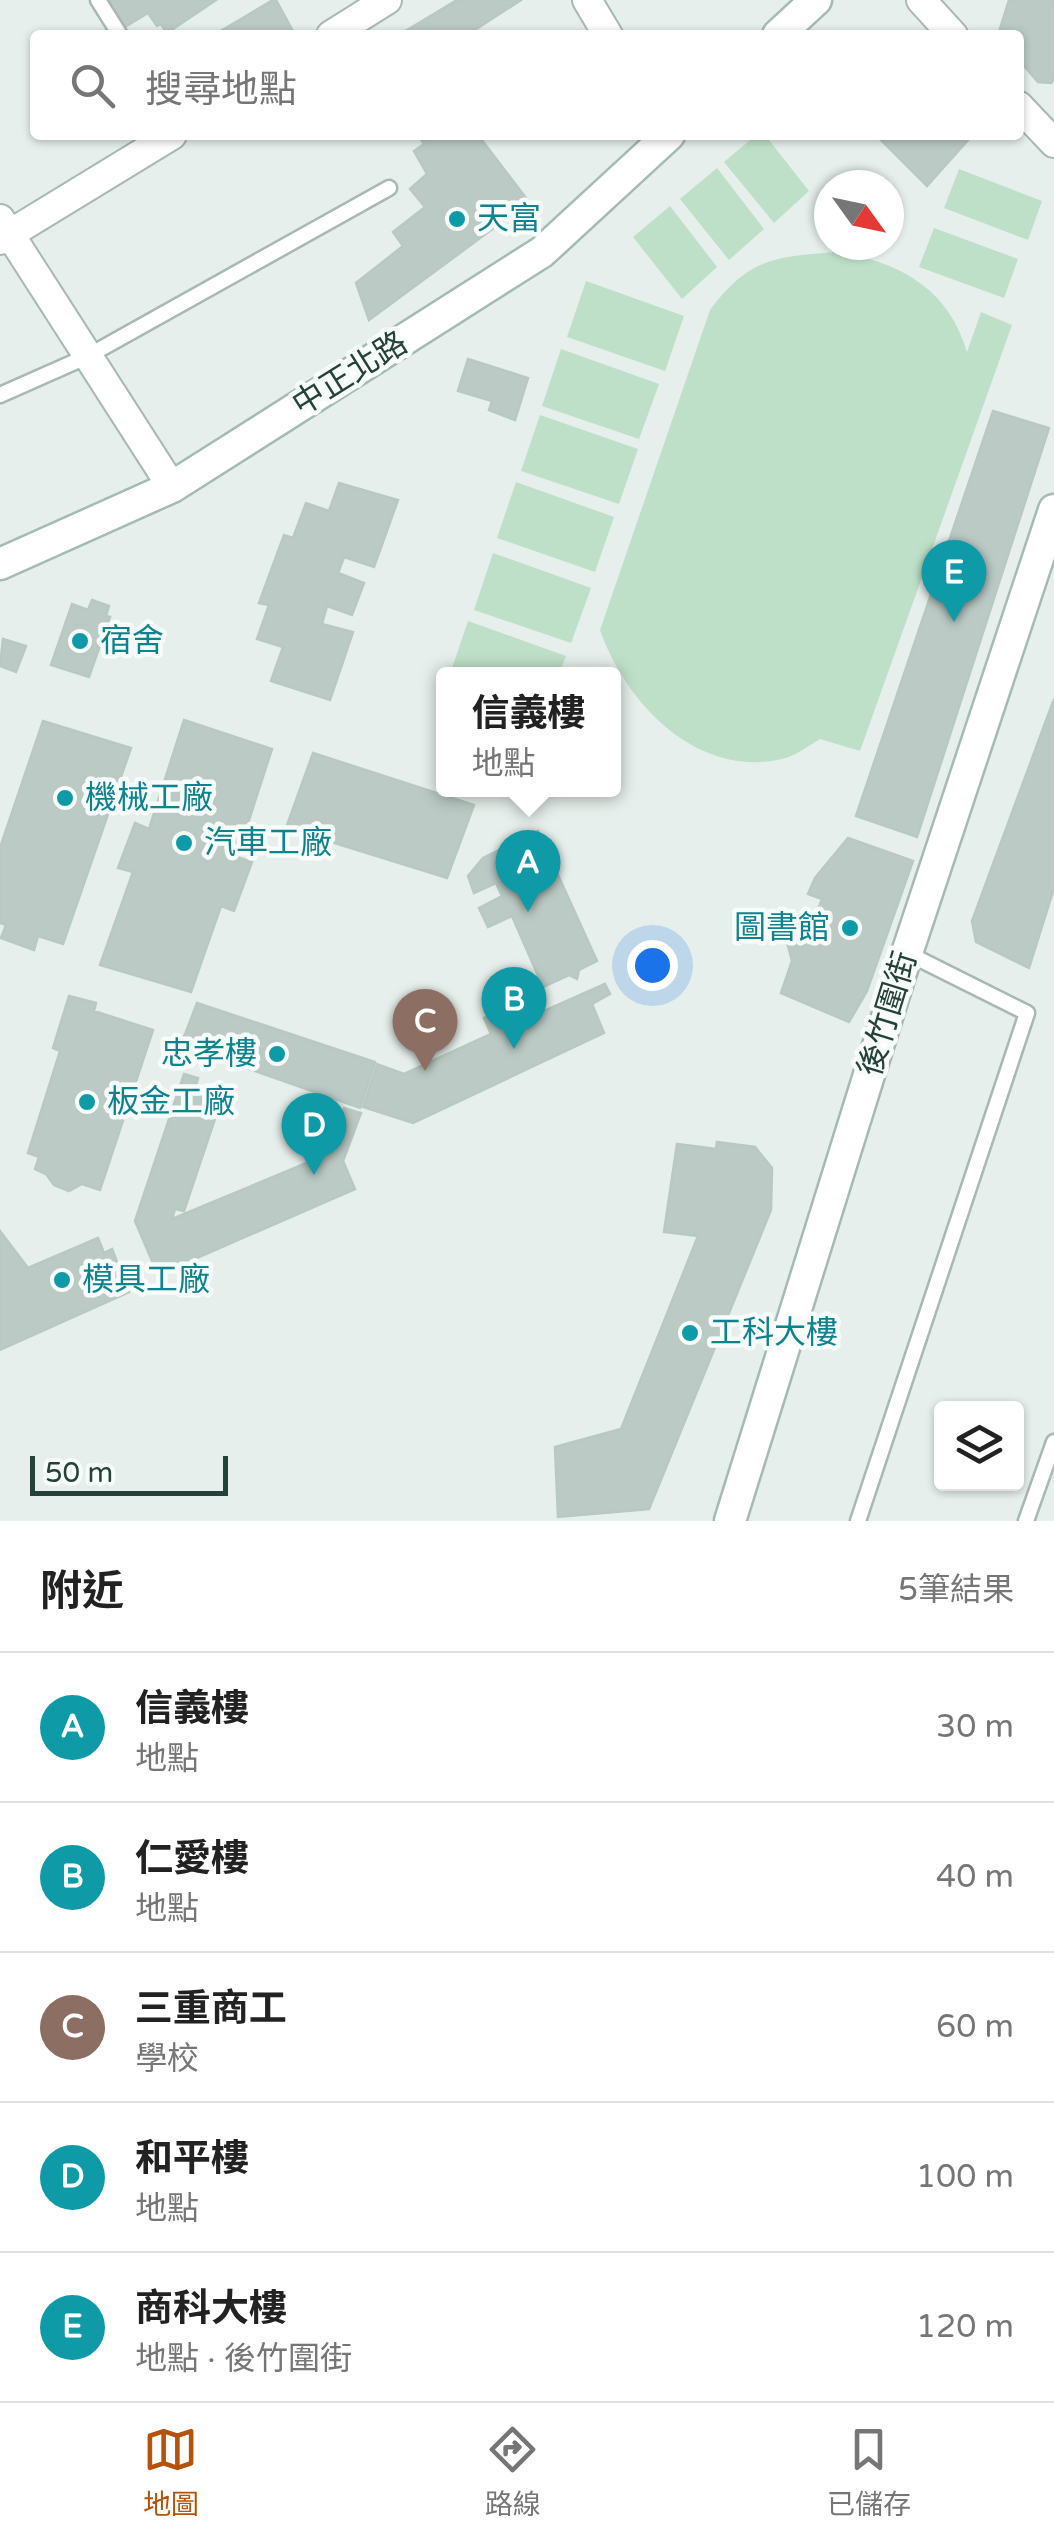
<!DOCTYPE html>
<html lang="zh-TW">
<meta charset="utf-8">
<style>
body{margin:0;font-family:"Varela Round","Noto Sans TC",sans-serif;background:#f2f2f2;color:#222}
.controls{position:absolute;right:30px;bottom:30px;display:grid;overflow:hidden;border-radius:10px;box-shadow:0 2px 8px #0004}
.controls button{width:90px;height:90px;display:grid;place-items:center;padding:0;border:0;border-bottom:2px solid #e0e0e0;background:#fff;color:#222;font:50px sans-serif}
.compass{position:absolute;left:814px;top:170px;width:90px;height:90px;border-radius:50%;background:#fff;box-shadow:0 2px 8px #0004;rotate:123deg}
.scale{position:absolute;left:30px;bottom:25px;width:198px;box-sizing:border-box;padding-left:10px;border:5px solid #24423a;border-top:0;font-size:28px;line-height:35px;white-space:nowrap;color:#24423a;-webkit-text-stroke:8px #f7fbf9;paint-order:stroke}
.you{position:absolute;left:652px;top:965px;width:35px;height:35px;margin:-25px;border:8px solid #fff;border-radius:50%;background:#1a73e8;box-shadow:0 0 0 15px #1a73e833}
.badge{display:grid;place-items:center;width:65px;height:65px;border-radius:50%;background:#b45309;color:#fff;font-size:32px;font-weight:700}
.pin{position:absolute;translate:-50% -82px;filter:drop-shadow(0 2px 5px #0008)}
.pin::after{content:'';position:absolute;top:52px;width:35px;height:30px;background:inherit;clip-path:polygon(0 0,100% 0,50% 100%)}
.popup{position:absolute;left:436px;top:667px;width:185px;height:130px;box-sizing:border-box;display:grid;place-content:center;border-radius:10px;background:#fff;filter:drop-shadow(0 2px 8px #0005);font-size:32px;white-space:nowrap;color:#767676}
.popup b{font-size:38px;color:#222}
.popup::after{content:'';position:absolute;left:50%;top:100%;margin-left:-20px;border:20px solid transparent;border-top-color:#fff}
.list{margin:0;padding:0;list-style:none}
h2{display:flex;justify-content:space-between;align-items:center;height:130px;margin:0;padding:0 40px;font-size:42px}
h2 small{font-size:32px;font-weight:400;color:#767676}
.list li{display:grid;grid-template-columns:65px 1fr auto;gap:30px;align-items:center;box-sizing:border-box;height:150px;padding:0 40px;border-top:2px solid #e0e0e0}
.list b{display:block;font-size:38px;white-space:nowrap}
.list p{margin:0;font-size:32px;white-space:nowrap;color:#767676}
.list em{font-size:32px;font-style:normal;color:#767676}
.icon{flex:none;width:55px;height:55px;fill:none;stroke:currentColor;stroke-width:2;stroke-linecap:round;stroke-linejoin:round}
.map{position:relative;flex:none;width:1054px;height:1521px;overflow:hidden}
.search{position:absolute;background:#fff;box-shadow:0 2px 8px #0004;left:30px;right:30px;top:30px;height:110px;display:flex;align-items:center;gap:25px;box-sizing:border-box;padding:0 35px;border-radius:10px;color:#767676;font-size:38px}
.sheet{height:880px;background:#fff}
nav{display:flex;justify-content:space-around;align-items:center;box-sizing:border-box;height:140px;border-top:2px solid #e0e0e0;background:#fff;font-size:28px;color:#767676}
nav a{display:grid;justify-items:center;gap:5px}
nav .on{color:#b45309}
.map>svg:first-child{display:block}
</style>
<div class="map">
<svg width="1054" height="1521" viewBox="0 0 1054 1521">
<rect width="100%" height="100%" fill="#e6efeb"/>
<g fill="#bfe0c8">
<path d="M756,135H765L809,191L774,223L724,162Z"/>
<path d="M717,168L764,229L729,260L680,199Z"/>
<path d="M959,169L1042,201L1028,240L944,208Z"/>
<path d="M670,206L717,267L682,299L633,237Z"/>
<path d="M934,228L1018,259L1004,298L919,267Z"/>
<path d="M836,252C900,262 948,288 967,352L981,312L1012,325L860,751L820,739C810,745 798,754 786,758C700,781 626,705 600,630L710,310C749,258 774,257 836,252Z"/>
<path d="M586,281L684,316L665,371L567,337Z"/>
<path d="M561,349L659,384L639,439L542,406Z"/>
<path d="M540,415L638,449L619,504L521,471Z"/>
<path d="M516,482L614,517L595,572L497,538Z"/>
<path d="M493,553L591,588L571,643L474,610Z"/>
<path d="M468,621L566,656L559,674H450Z"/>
</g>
<g fill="#bbcac4" stroke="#b8c9c2" stroke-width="2.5">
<path d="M105,0H216L167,33L161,24L157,26L148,13L123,28Z"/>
<path d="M273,0H276L295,35H214Z"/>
<path d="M457,0H521L467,35H399Z"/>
<path d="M1009,0H1054V79L1051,83L1038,82L1019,60V35H998Z"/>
<path d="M418,135H478L529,202L369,320L356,283L403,246L393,232L425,207L410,189L427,174L414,151L424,144Z"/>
<path d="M876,135H966L969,139L927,186Z"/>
<path d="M468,359L528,378L515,420L489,410L492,401L458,391Z"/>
<path d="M993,411L1049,428L917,837L856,816Z"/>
<path d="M339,483L398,500L374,567L344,557L338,573L364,583L352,615L327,606L322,624L353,632L330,700L271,681L283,647L257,639L269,605L259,603L284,535L293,538L306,503L329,511Z"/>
<path d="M92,600L109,606L106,616L110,617L89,677L51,665L72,604L88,610Z"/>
<path d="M3,639L26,646L16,672L0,666Z"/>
<path d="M1054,699V888L1029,968L976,942L972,921Z"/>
<path d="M184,720L272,749L237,857L252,862L234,911L221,906L191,992L100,965L133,872L118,868L135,823L149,829Z"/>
<path d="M43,721L131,748L63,944L38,936L34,950L1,938L6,925L0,923V848Z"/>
<path d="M313,753L474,805L447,878L286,828Z"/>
<path d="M538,831L597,961L579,970L577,979L569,975L543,987L512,916L488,927L479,908L502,896L496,883L474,893L468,876L483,858Z"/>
<path d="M848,838L913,861L867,991L849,1022L781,993L792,961L787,942L793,926L810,931L822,899L808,894L815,878Z"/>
<path d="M605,984L610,994L592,1004L604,1033L413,1123L363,1107L377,1064L404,1074L491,1034L484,1018L495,1013L501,1030Z"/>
<path d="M69,996L96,1003L94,1011L153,1030L100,1190L82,1184L69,1191L54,1185L46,1174L35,1169L39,1157L28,1153L60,1051L53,1048Z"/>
<path d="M197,1003L375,1062L360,1108L181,1045Z"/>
<path d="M184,1074L198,1078L195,1089L222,1098L184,1211L175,1209L172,1219L328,1154L344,1108L361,1113L343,1161L355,1189L158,1275L135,1221Z"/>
<path d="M717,1142L755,1147L772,1168L771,1210L649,1509L558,1517L555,1447L621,1429L698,1236L664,1232L677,1144L716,1149Z"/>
<path d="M0,1231L28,1268L98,1238L104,1253L112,1249L129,1292L0,1350Z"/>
</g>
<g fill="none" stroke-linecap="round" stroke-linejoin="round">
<defs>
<g id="lane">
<path d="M98,0L120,35"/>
<path d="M0,395L88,356L389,188"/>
<path d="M858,1521L1027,1013L907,953"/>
<path d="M1026,1521L1054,1442"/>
</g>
<g id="street">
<path d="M587,0L608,35"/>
<path d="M921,0L953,35"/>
<path d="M331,35L387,0"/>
<path d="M1019,106L1054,143"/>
<path d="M0,219L172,487"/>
<path d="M0,240L172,135"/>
</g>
<g id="secondary">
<path d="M778,35L816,0"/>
<path d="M0,564L172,487L542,252L669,135"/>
<path d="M730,1521L907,953L1054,510"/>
</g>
</defs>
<use href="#lane" stroke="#a8b8b2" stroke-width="19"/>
<use href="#street" stroke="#a8b8b2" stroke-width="32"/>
<use href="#secondary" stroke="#a4bbb3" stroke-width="35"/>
<use href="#lane" stroke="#fff" stroke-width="14"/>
<use href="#street" stroke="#fff" stroke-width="28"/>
<use href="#secondary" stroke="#fff" stroke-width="30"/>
</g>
<g fill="#0f9aa8" stroke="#f7fbf9" stroke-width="4">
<circle cx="457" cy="219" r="10"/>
<circle cx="80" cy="641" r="10"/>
<circle cx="65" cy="798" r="10"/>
<circle cx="184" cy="843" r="10"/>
<circle cx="850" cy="928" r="10"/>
<circle cx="277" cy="1054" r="10"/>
<circle cx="87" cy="1102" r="10"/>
<circle cx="62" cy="1280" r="10"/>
<circle cx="690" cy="1333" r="10"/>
</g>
<g text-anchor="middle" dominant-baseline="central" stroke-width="9" stroke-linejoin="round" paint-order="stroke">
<g font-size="32" fill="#0d838f" stroke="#f7fbf9" text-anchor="start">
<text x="477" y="219">天富</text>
<text x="100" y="641">宿舍</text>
<text x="85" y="798">機械工廠</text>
<text x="204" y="843">汽車工廠</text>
<text x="830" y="928" text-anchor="end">圖書館</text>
<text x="257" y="1054" text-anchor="end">忠孝樓</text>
<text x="107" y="1102">板金工廠</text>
<text x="82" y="1280">模具工廠</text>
<text x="710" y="1333">工科大樓</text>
</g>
<g font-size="32" fill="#24423a" stroke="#f7fbf9">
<text transform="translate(350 374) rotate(-32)">中正北路</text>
<text transform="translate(888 1014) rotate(-73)">後竹圍街</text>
</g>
</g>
</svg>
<div class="controls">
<button><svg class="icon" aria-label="layers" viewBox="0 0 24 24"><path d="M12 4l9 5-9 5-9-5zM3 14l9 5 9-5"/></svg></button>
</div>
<svg class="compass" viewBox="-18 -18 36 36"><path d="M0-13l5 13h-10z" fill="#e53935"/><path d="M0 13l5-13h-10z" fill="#767676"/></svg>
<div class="scale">50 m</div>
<div class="you"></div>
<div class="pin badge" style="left:528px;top:912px;background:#0f9aa8">A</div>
<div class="popup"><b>信義樓</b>地點</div>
<div class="pin badge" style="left:514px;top:1049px;background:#0f9aa8">B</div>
<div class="pin badge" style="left:425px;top:1071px;background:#8d6e63">C</div>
<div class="pin badge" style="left:314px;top:1175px;background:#0f9aa8">D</div>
<div class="pin badge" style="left:954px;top:622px;background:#0f9aa8">E</div>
<div class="search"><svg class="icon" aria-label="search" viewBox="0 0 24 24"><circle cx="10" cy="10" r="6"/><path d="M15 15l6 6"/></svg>搜尋地點</div>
</div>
<section class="sheet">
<h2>附近<small>5筆結果</small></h2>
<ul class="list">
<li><span class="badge" style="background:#0f9aa8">A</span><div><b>信義樓</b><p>地點</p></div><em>30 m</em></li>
<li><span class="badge" style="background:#0f9aa8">B</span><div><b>仁愛樓</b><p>地點</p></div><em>40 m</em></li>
<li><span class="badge" style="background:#8d6e63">C</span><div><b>三重商工</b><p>學校</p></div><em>60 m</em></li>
<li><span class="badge" style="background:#0f9aa8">D</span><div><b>和平樓</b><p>地點</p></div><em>100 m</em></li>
<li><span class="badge" style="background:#0f9aa8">E</span><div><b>商科大樓</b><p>地點 · 後竹圍街</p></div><em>120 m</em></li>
</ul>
</section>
<nav>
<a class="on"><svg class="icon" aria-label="map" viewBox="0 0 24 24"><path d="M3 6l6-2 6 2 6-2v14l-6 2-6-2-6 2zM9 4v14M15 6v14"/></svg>地圖</a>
<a><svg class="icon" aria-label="directions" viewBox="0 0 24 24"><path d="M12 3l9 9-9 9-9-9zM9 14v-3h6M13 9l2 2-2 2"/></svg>路線</a>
<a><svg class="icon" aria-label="saved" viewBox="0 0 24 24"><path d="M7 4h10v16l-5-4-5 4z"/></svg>已儲存</a>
</nav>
